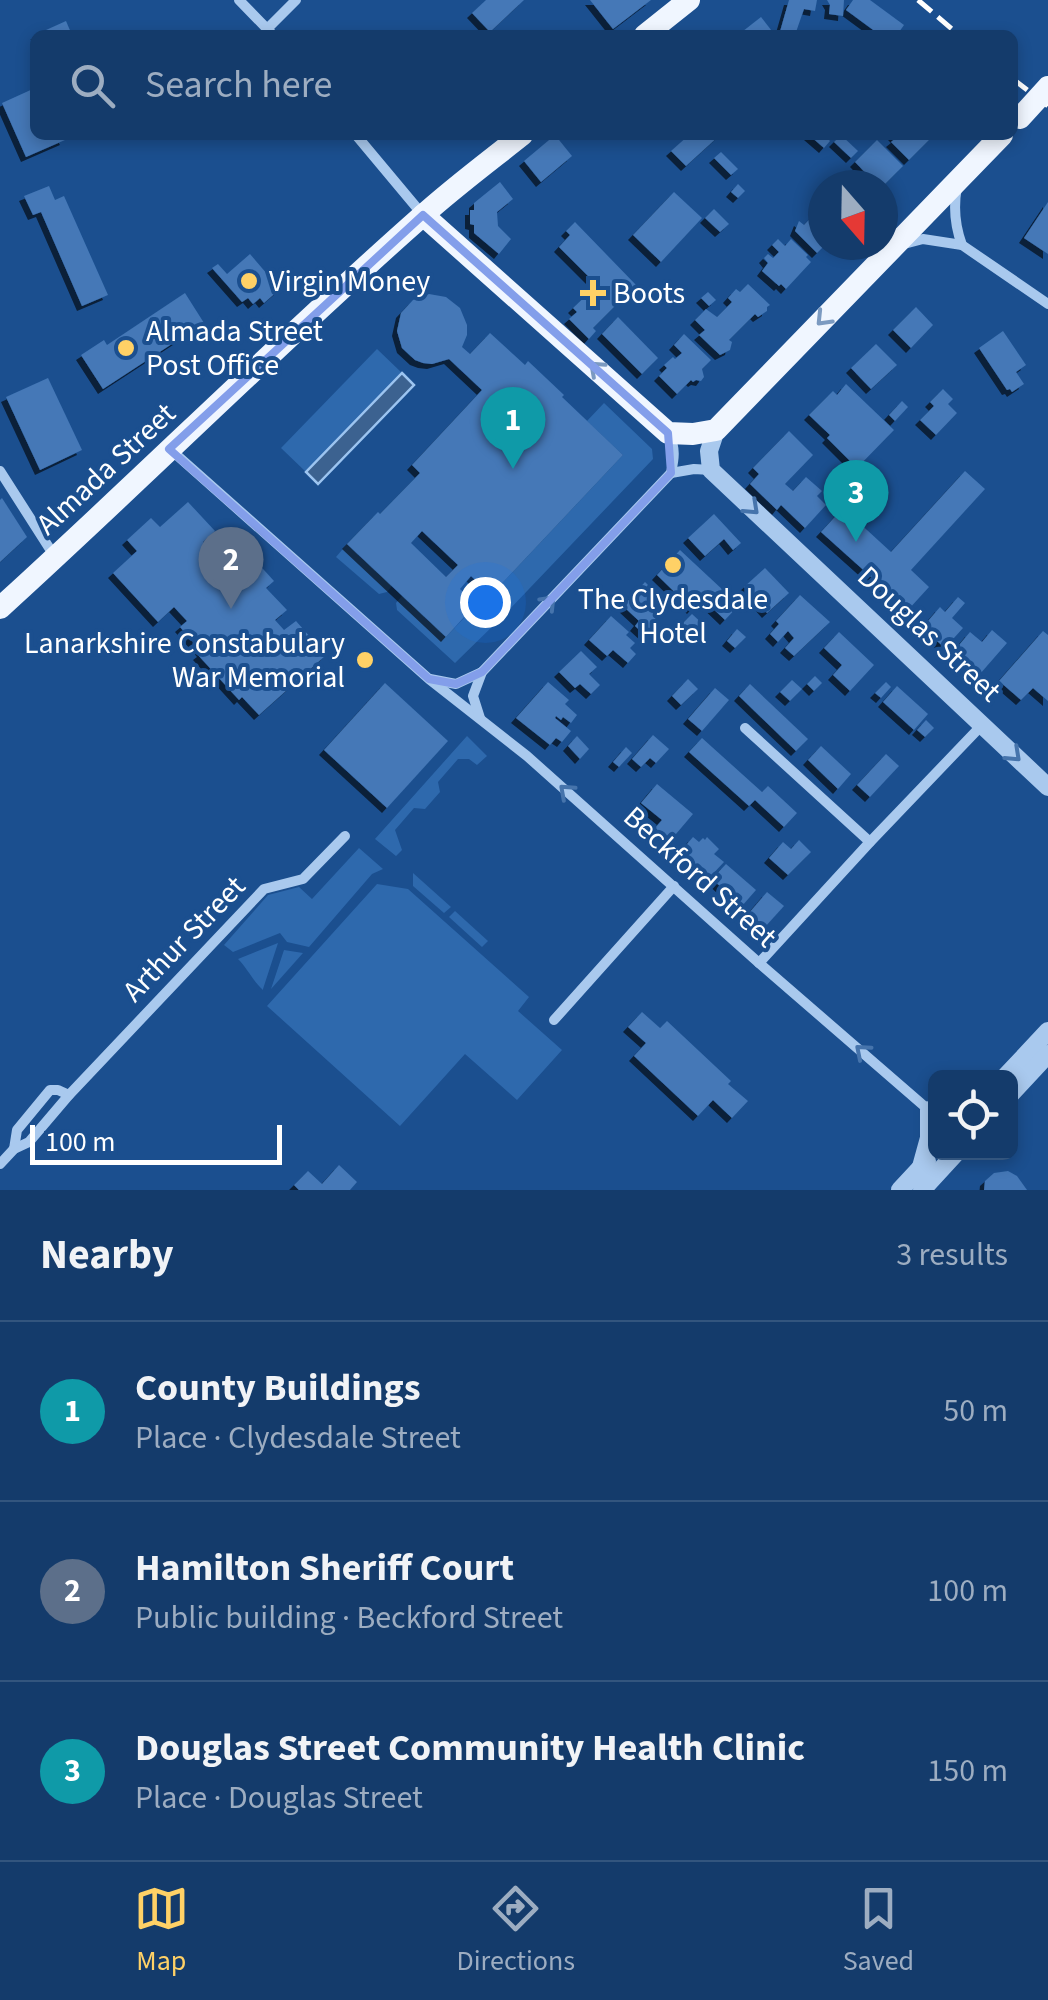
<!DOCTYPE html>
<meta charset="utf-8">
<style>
body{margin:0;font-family:"Source Sans 3",sans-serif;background:#1d4271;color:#f1f3f6}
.controls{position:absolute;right:30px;bottom:30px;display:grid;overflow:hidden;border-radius:15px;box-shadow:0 5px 15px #0003}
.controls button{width:90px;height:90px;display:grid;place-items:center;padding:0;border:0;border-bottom:2px solid #33557e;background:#143b6b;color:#f1f3f6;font:50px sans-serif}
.compass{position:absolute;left:808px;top:170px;width:90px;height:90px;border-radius:50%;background:#143b6b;box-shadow:0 5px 15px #0003;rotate:160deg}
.scale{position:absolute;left:30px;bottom:25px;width:252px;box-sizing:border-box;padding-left:10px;border:5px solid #fff;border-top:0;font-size:28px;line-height:35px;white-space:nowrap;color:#fff;-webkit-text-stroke:8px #1b4f8f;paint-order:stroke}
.you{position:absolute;left:485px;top:602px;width:35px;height:35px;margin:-25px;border:8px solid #fff;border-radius:50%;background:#1a73e8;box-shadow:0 0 0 15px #1a73e833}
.badge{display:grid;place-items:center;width:65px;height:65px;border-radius:50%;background:#ffd166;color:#fff;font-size:32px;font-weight:700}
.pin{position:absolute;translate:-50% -82px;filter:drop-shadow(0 2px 5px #0008)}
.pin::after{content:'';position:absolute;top:52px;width:35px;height:30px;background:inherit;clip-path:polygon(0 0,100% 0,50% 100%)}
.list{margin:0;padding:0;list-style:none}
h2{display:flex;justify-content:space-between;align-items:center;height:130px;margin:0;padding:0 40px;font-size:42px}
h2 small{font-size:32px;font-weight:400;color:#9dadc1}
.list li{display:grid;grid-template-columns:65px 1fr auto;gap:30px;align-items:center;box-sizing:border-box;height:180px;padding:0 40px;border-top:2px solid #33557e}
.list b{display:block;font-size:38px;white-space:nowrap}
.list p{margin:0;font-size:32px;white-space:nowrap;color:#9dadc1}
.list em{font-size:32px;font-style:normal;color:#9dadc1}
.icon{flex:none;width:55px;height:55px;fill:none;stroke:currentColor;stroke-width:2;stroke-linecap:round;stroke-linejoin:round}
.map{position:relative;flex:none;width:1048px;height:1190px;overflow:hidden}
.search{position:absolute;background:#143b6b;box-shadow:0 5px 15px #0003;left:30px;right:30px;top:30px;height:110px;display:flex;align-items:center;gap:25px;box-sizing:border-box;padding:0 35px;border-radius:15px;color:#9dadc1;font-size:38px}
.sheet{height:670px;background:#143b6b}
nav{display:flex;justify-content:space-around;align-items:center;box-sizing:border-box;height:140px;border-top:2px solid #33557e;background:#143b6b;font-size:28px;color:#9dadc1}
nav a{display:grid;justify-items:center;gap:5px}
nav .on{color:#ffd166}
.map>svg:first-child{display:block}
</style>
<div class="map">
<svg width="1048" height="1190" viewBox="0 0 1048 1190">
<defs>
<filter id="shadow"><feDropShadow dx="-5" dy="5" stdDeviation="0" flood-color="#0009"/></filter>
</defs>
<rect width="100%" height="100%" fill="#1b4f8f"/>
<g fill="#2e69ad">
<path d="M377,349L402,373L306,472L281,448Z"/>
<path d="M604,403L652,449L653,459L508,611L491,595L623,455L587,421Z"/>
<path d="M347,544L392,586L387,592L379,594L336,557Z"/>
<path d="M402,596L446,637L480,601L500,619L455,663L397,610L396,603Z"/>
<path d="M467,736L487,756L477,765L469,759H458L438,782L440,792L425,809L414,808L395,830L402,850L396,856L375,839Z"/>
<path d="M359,848L383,869L372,874L309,947L287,942L280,933L233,952L224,945L268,895L299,887L312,899Z"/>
<path d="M413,873L451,907L444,913L413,886Z"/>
<path d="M377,884L408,889L529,997L518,1011L562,1050L517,1100L465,1054L400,1126L267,1006Z"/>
<path d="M455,911L488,941L482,947L449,917Z"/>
<path d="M278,943L263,989V990C252,980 248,969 238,959Z"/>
<path d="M284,950L303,953L271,989Z"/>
</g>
<path fill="#3c6290" stroke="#9cc4f0" stroke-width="2.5" d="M402,373L414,385L318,484L306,472Z"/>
<g fill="#4478b7" fill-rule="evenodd" filter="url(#shadow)">
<path d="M486,0H524L490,32L472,13Z"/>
<path d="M590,0H651L613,29Z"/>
<path d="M789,0H817L815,11L804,9L795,35H779Z"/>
<path d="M827,0H844L843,16L829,14L830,5Z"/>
<path d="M853,0H870L904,25L897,35H880L846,10Z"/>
<path d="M761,17L775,35H738Z"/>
<path d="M66,21L72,35H35Z"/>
<path d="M35,88V135H62L65,140L26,157L2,103Z"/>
<path d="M555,135L572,156L541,182L524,161Z"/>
<path d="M689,135H720L686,166L671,151Z"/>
<path d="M809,135H824L830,141L824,148Z"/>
<path d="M841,135L858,151L851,158L834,142Z"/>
<path d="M893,135H934L909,160L891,142L896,138Z"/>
<path d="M877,140L903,166L884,185H877L855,162Z"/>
<path d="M721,152L738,169L731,175L714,158Z"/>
<path d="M859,175L869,185H849Z"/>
<path d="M500,182L513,199L497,212L498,226L511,239L499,254L474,233V225L470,224V210H474V203Z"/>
<path d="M738,184L745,191L738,198L731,192Z"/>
<path d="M49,186L55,200L64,196L108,295L82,306L41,212L33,215L24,196Z"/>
<path d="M674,192L702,218L661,262L633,235Z"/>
<path d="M1048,202V254L1024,238Z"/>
<path d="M821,207L823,209V247L817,253L795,231L799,221L804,225Z"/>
<path d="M714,209L729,224L720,232L705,218Z"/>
<path d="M575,222L636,285L593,328L596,331L589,339L569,319L577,312L573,308L597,285L559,247L570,235L566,231Z"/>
<path d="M778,239L785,246L791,239L808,255L806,257L811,262L786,289L781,284L779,286L762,271L768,263L764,258L768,254L773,258L779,252L772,245Z"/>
<path d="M250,254L280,289L264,303L260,298L253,304L248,298L242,302L212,268L218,264L227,274Z"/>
<path d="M748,284L770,305L767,307V311L758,317L755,314L729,340L732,342L730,350L720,355L699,335L705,330L695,320L706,309L717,317L732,302L728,298L736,289L740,292Z"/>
<path d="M708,292L716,300L709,306L701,298Z"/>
<path d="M185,293L204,323L103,389L81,355L104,340L107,345Z"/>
<path d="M429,294L446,297L460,308L467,325V335L462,347L470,354L490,333L525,365L528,361L564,395L562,397L623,455L491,595L471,576L460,589L476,604L446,637L347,544L378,512L380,514L420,473L412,465L482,390L449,359L432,364L423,363L415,360L402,348L397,331L401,313L413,300ZM422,531L458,565L446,577L411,543Z"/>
<path d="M916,307L933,325L911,348L893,330Z"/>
<path d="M618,317L658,358L642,374L602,334Z"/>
<path d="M1003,331L1026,365L1016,372L1024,384L1012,392L1010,389L1007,390L979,348Z"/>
<path d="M684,334L711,360L702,369L704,377L701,381L696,380L693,382L691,380L677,394L659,376L667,368L664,365L673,357L675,359L682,353L674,345Z"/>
<path d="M876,344L897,365L871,389L851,368Z"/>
<path d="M48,378L82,450L40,470L6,397Z"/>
<path d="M846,384L894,430L857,468L827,438L830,435L809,415L833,391L837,395Z"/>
<path d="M943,389L953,399L948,404L957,413L936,435L920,420L934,406L930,402Z"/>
<path d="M902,401L908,407L895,421L889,415Z"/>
<path d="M789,431L813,455L785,484L793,491L806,477L822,491L817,496L826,505L805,528L781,505L777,510L750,484L759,474L753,468Z"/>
<path d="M965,471L985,489L911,570L929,587L908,610L821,532L843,508L891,552Z"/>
<path d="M2,498L27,537L0,562V500Z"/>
<path d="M188,502L215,531L203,542L211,550L223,539L246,565L254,559L274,581L266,588L287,610L275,620L284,630L296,621L326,655L259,715L242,697L239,700L198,655L202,652L180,627L187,621L174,607L158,622L113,573L137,551L127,540L151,518L160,527Z"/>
<path d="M714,514L741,543L733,550L724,539L705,556L688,538Z"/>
<path d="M680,550L739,605L725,620L702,598L692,609L657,575Z"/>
<path d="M765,568L789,593L767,613L744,587Z"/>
<path d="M645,582L661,598L652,608L659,614L655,619L660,624L647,637L635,626L639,621L623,606Z"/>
<path d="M800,595L830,622L794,656L785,648L794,638L788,631L778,642L770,634L779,624L776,621Z"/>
<path d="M958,597L965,603L952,618L963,628L945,648L922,628L940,607L945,612Z"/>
<path d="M692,614L705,626L694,639L680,626Z"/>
<path d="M611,616L629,632L626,635L635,643L630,648L636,654L628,663L613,650L607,656L589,640Z"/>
<path d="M737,629L746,637L735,648L727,641Z"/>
<path d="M992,630L1007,643L980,674L954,651L970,632L982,642Z"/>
<path d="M1043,631L1048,635V701L1033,688L1021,700L999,681Z"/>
<path d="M839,632L874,665L850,691L833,675L842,665L824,648Z"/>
<path d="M581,651L597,667L589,674L600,685L591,694L580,684L575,688L559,672Z"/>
<path d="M815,676L822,683L814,691L807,684Z"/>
<path d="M688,679L698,689L681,705L672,696Z"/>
<path d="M792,680L802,689L790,701L780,692Z"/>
<path d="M548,682L569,700L565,704L577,715L571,723L563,717L561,720L556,716L555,718L571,731L562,742L556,738L550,745L516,718Z"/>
<path d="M886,682L891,687L881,698L875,693Z"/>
<path d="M385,683L448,741L387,808L324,750Z"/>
<path d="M750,684L808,739L796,751L739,696Z"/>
<path d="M897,686L928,714L914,730L883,702Z"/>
<path d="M715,688L729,700L702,731L688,719Z"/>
<path d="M926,720L934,728L925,737L917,730Z"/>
<path d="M653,735L669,749L656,763L650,758L641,767L632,759Z"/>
<path d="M577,736L589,749L580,759L568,746Z"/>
<path d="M702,738L762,792L768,786L797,813L784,827L755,800L749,806L689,752Z"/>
<path d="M821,746L851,774L838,789L808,760Z"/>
<path d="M626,747L632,753L619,767L613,762Z"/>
<path d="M886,754L899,766L870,797L857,785Z"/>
<path d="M657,784L693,814L670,841L655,828L662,820L641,803Z"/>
<path d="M693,837L699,842L703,838L705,840L707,837L719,849L714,854L724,862L710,877L681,851Z"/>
<path d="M799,840L811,852L788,875L769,858L783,842L791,849Z"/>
<path d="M726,864L756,890L742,906L712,879Z"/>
<path d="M767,892L784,906L765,927L749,913Z"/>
<path d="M642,1012L660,1028L667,1021L731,1081L728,1084L748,1101L732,1118L713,1100L698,1116L634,1056L646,1043L628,1027Z"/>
<path d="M339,1165L357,1182L350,1190H299L294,1185L308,1171L322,1184Z"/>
<path d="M1008,1171L1017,1176L1027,1190H984L985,1181L994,1173Z"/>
</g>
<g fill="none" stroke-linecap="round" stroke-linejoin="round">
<g stroke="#a9c9ee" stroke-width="10">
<path d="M239,0L273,35"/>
<path d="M267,29L296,0"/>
<path d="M356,135L422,214"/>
<path d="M957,187C953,208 955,226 962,245L1048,304"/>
<path d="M904,244L923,239L962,245"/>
<path d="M171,450L429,679L527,756L759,963L931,1112"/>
<path d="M0,471L55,557"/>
<path d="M671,473L694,469L711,470"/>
<path d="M430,679L456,684L482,672"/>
<path d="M480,718L473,696L482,672L671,473C674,459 676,448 669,435"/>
<path d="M745,728L870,842"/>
<path d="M759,963L870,842L982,725"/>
<path d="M554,1020L674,886"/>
<path d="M14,1149L17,1130L50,1090H58L69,1095"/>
<path d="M0,1164L14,1149L29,1142L69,1095L264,889L303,879L345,836"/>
</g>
<g stroke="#a9c9ee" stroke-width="18">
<path d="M716,430L709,451L711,470L1048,787"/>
<path d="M1004,1078L1048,1031"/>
<path d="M1010,1095L1048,1054"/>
<path d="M921,1167L929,1138V1110"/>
<path d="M900,1190L927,1161"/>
<path d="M922,1190L957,1152"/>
</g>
<g stroke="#f0f6ff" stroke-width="22">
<path d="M645,35L689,0"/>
<path d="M423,215L668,433L693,434L716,430L1002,135"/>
<path d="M0,608C142,479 277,344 421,217C453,188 488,162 522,135"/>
</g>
<g stroke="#fff" stroke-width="5" stroke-dasharray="18 8" stroke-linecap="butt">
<path d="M918,0L959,35"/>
<path d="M1013,79L1048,106"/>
</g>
<path stroke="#f0f6ff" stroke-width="22" d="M1020,118L1048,87"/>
</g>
<defs><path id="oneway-chevron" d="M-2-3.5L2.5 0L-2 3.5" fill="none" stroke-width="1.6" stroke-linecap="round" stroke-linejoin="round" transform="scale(2.5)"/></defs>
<g stroke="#7b9ac1">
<use href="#oneway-chevron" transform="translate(823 319) rotate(134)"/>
<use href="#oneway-chevron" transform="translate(596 368) rotate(-138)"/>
</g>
<g stroke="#4674ac">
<use href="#oneway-chevron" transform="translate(752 508) rotate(43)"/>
<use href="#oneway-chevron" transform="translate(549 602) rotate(-46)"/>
<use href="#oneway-chevron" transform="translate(1014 755) rotate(43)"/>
<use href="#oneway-chevron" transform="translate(566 791) rotate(-138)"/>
<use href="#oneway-chevron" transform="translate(862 1051) rotate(-139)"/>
</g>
<path fill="none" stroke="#839eea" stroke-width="8" stroke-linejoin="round" d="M423,215L668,433L671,473L482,672L456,684L429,679L169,449Z"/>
<g fill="#ffd166" stroke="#1b4f8f" stroke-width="4">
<circle cx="249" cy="281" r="10"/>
<path d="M588 278h10v10h10v10h-10v10h-10v-10h-10v-10h10z"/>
<circle cx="126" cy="348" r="10"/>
<circle cx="673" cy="565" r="10"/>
<circle cx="365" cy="660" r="10"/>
</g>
<g text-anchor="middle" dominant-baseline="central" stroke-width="8" stroke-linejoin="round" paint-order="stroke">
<g font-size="30" fill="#fff" stroke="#1b4f8f" text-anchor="start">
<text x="269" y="281">Virgin Money</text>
<text x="613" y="293">Boots</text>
<text x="146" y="331">Almada Street<tspan x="146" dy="34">Post Office</tspan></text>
<text x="673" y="599" text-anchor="middle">The Clydesdale<tspan x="673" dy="34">Hotel</tspan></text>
<text x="345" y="643" text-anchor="end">Lanarkshire Constabulary<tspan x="345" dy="34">War Memorial</tspan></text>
</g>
<g font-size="30" fill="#fff" stroke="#1b4f8f">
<text transform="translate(106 469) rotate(-43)">Almada Street</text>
<text transform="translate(929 634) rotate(43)">Douglas Street</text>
<text transform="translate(700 877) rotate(42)">Beckford Street</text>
<text transform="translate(184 939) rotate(-46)">Arthur Street</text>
</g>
</g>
</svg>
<div class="controls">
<button><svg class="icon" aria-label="locate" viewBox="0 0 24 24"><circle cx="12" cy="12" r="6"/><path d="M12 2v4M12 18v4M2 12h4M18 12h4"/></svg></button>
</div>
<svg class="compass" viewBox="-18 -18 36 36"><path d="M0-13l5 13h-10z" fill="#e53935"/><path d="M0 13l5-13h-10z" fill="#9dadc1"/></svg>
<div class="scale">100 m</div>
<div class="you"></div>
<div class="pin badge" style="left:513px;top:469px;background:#0f9aa8">1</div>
<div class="pin badge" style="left:231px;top:609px;background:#5c6f8a">2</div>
<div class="pin badge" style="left:856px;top:542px;background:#0f9aa8">3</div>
<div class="search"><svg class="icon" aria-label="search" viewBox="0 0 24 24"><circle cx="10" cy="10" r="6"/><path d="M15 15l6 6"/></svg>Search here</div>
</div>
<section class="sheet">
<h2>Nearby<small>3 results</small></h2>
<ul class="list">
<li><span class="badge" style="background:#0f9aa8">1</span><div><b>County Buildings</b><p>Place · Clydesdale Street</p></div><em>50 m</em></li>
<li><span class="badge" style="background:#5c6f8a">2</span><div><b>Hamilton Sheriff Court</b><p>Public building · Beckford Street</p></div><em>100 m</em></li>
<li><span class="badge" style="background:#0f9aa8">3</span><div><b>Douglas Street Community Health Clinic</b><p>Place · Douglas Street</p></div><em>150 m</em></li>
</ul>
</section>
<nav>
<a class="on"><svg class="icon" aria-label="map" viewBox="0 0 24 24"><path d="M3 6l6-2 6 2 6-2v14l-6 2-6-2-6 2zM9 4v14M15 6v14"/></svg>Map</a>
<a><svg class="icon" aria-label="directions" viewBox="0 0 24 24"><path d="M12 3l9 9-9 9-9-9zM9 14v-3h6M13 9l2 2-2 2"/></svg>Directions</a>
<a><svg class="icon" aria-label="saved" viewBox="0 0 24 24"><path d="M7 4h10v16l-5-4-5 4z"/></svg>Saved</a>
</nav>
